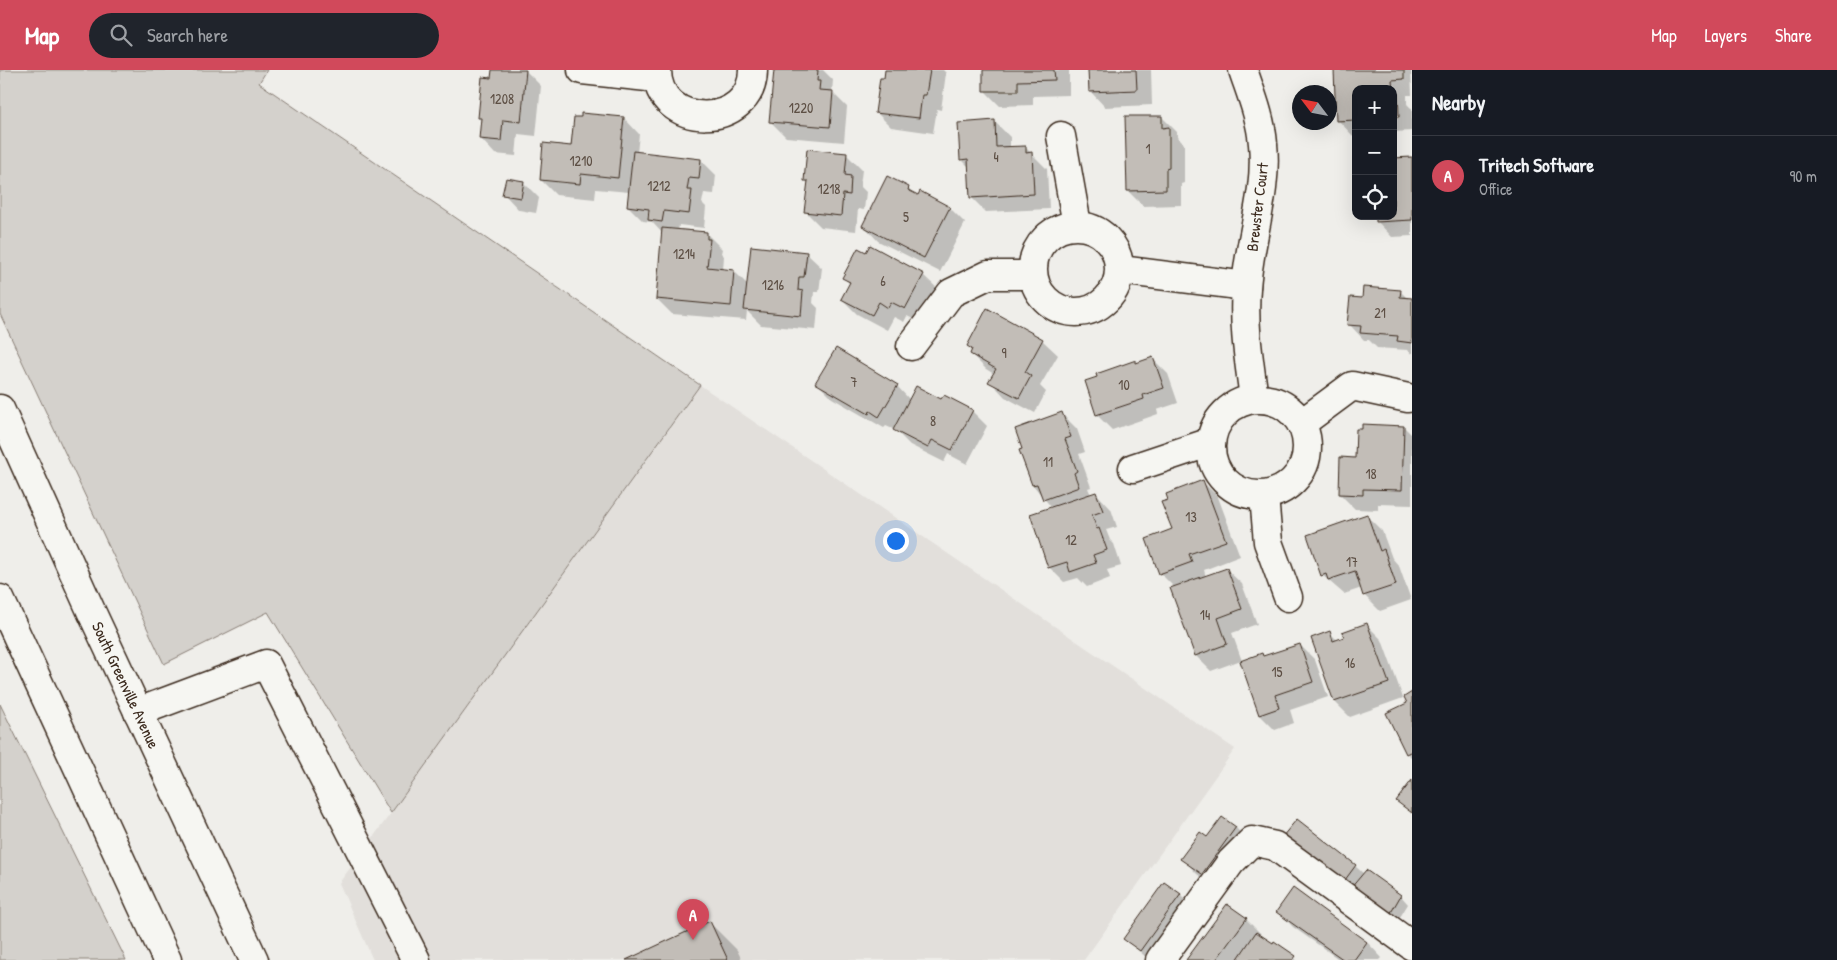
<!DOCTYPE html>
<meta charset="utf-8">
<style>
body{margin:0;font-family:"Patrick Hand",sans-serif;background:#20242c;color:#f1f3f6}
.controls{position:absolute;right:15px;top:15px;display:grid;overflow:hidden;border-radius:10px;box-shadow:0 5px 20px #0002}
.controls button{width:45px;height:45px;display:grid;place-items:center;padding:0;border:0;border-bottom:1px solid #363941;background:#171b24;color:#f1f3f6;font:25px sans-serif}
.compass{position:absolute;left:1292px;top:15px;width:45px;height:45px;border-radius:50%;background:#171b24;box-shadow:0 5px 20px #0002;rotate:302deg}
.you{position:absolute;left:895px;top:470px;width:18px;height:18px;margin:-12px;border:4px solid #fff;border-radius:50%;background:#1a73e8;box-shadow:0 0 0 8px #1a73e833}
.badge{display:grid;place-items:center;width:32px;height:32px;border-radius:50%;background:#d1495b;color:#fff;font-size:16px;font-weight:700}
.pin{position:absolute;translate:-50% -41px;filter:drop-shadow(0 1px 2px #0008)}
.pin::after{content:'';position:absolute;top:26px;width:18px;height:15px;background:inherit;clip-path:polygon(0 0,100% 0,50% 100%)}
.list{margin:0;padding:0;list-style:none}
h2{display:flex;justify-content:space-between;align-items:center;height:65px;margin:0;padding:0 20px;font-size:21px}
h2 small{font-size:16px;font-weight:400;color:#9ea1a6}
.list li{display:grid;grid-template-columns:32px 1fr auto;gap:15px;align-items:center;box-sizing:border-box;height:80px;padding:0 20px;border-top:1px solid #363941}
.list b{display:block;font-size:19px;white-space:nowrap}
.list p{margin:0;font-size:16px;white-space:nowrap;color:#9ea1a6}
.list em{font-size:16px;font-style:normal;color:#9ea1a6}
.icon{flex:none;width:28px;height:28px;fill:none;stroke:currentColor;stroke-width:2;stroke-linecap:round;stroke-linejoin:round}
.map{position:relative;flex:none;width:1412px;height:890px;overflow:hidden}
header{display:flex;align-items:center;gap:30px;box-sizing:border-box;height:70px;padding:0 25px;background:#d1495b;color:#fff}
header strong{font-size:24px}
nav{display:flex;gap:28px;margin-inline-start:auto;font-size:18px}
.search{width:350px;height:45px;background:#20242c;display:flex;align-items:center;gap:12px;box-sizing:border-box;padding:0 18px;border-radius:28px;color:#9ea1a6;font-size:19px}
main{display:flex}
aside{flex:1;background:#171b24}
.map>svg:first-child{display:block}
</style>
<header>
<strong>Map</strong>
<div class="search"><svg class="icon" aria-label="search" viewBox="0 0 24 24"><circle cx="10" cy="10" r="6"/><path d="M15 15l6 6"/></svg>Search here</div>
<nav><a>Map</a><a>Layers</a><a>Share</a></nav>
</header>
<main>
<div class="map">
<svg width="1412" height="890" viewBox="0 0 1412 890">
<rect width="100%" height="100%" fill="#efeeea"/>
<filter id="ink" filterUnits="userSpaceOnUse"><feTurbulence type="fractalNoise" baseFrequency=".02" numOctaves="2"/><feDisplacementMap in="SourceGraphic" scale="10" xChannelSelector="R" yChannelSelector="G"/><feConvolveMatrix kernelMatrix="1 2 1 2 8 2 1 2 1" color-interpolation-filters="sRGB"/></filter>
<g filter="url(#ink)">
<path fill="#e2dfdb" d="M700,315L1235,679L1084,890H373L339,813L391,743Z"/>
<g fill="#d4d1cc" stroke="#887e75">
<path d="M0,0H267L259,13L700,315L391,743L268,542L164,594L0,244Z"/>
<path d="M0,634L126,890H0Z"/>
</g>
<g fill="#0003">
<path d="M493,0L526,1L541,16L536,66L518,64L516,86L495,84L480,68L482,50L480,47L492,9Z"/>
<path d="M775,0H823L833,10L832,22L847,37L844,72L786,67L771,52Z"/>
<path d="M886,0H943L946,3L941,40L937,39L933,63L891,57L876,42Z"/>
<path d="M984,0H1069V25L1033,26V35L1000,36L985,21Z"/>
<path d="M1088,0H1151L1152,35L1105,37L1090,21Z"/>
<path d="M1335,0H1411L1412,25H1407V34L1412,39V61L1393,62V19H1356V65L1353,66L1338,50Z"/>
<path d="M1162,47L1177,62V67L1184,74V113L1181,114V135L1143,136L1128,121Z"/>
<path d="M624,48L639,64L637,83L701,90L716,105L714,124L704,123L702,133L706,137L704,158L679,155L678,161L706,163L722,179L721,183L724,186L723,200L734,201L748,215L806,183L822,198L819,222H814L813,233L818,238L816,260L761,255L747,241L746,250L672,244L657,229L663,164L652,152L643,151L628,136L629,122L596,119L595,129L556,125L541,110L572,77Z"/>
<path d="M995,52L1010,67V78L1025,77L1047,99L1049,139L986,142L971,127L969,97L961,89Z"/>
<path d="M846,84L862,100L860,116L866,122L864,140L858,139L856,161L821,157L806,142L809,114L805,110Z"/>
<path d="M1412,89V166L1392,167L1377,151L1393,146Z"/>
<path d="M524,113L539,128L536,143L519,140L504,124Z"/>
<path d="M908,118L918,127L921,123L950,138L965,153L940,202L878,171L863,155Z"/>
<path d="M923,205L939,220L921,253L907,246L904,252L894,247L887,260L857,244L842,229L850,214L844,208Z"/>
<path d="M1400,221L1408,229L1412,230V285L1408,280L1377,278L1369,270H1364L1349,254L1363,229Z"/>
<path d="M1042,270L1058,285L1040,316L1046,322L1035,343L1005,327L990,311L994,304L986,299L971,284L973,280L968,275Z"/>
<path d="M1153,289L1168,304L1178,333L1157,340L1158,344L1112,360L1097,345L1135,292L1138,294Z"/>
<path d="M817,313L897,316L910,330L942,331L972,341L987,356L967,394L948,384L944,392L910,375L895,360L886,356L884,358L832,328Z"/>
<path d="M1061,343L1077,359L1085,382L1079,384L1091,417L1088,418L1091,425L1096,423L1111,439L1117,457L1106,460L1110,470L1114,474L1121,496L1107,500L1110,508L1087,517L1078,508L1064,512L1049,497L1052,438L1033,415Z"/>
<path d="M1404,357L1412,365V435L1378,434V440L1355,439L1340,424Z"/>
<path d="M1203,412L1218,427L1240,486L1204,500L1206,507L1226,499L1242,514L1257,554L1232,563L1242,591L1264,587L1300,575L1315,590L1328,627L1290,640L1294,653L1275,660L1260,645L1241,590L1211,601L1196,586L1175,518L1160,503L1173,460Z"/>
<path d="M1367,446L1382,461L1392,488L1399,496L1411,530L1380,541L1365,526L1362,518L1344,524L1322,505Z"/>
<path d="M1367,555L1382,570L1403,628L1350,647L1335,632L1329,562L1337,570Z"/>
<path d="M1412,624V688L1408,684L1388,644L1408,633Z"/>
<path d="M1222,749L1236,758L1251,774L1218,819L1197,804L1182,788L1208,768Z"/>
<path d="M1299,783L1355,796L1364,804L1366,801L1401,826L1408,834L1397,852Z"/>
<path d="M1180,825L1195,840L1149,890L1125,868Z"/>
<path d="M1278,841L1367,872L1382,888L1380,890H1340L1293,857Z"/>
<path d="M1246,849L1261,864L1260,866L1297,890H1188Z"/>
<path d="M709,852L737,880L742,890H629Z"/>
</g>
<g fill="#c2bdb7" stroke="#3b2a1e">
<path d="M492,0H526L521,52L503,50L501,71L479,69L481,48H478L482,7L491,8Z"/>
<path d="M774,0H818L817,11H820L819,20L833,21L830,57L769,52Z"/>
<path d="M885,0H930L926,25H922L919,48L875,43L880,8H884Z"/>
<path d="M983,0H1054L1055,10L1018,11V21H983Z"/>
<path d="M1088,0H1136L1137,20L1089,22Z"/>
<path d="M1334,0H1404V9L1392,10L1393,19H1356V50L1336,51Z"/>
<path d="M1393,23H1398L1399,47H1393Z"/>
<path d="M581,43L624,47L618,108L581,104L580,114L540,110L543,73L571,76L574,47H581Z"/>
<path d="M1125,46H1162V58L1169,57V98L1166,99V120L1127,121Z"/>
<path d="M995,50L996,77L1026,76V83L1032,82L1034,124L970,128L968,89L960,90L958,53Z"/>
<path d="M807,79L847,83L845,105L851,106L850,125L843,124L841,146L804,142L808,111H804Z"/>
<path d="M633,81L701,89L699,109L689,108L687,120H692L689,144L664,141L662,152L648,150L649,139L627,136Z"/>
<path d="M1412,87V150L1376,152V146H1393V88Z"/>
<path d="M887,106L909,117L908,120L918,125L920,121L950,137L924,188L862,156Z"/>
<path d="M506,108L524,111L521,128L502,125Z"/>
<path d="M662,158L707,162V169H710L707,197L734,200L731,236L656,229Z"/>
<path d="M870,175L924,204L905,239L891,232L888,238L879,232L872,245L841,229L850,212L842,208L858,178L866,182Z"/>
<path d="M751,176L807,182L804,207H799L798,220L803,221L801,246L744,240Z"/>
<path d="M1363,217L1401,220L1400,227L1412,228V273L1397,271L1398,266L1360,263L1361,256L1347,255L1350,227L1362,228Z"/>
<path d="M987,238L1043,269L1025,302L1031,306L1019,328L988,312L996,299L970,284L972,279L967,276Z"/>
<path d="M836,278L898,315L879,347L870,341L869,344L815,313Z"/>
<path d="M1153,287L1164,318L1143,325L1144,329L1096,345L1085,311L1097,307L1096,304L1136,290V293Z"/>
<path d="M916,316L941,329L944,325L973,340L952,380L932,370L928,378L893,360Z"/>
<path d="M1062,342L1071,367L1065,369L1077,401L1074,403L1079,417L1043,430L1037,414L1032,415L1019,380L1022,379L1015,359Z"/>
<path d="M1362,354L1404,356L1402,420L1363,419V425L1339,424L1340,387L1355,388L1356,359H1362Z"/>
<path d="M1203,410L1226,471L1189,484L1192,492L1159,504L1146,469L1172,459L1161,432L1168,430L1166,424Z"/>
<path d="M1096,422L1103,441L1092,445L1097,459L1099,458L1107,480L1093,485L1096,493L1070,502L1067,492L1048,498L1030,444Z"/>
<path d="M1367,444L1380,481L1384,479L1396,515L1363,526L1355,501L1328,510L1326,504L1321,506L1307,465Z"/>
<path d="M1227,498L1242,539L1218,548L1227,574L1195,586L1170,518Z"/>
<path d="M1367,553L1389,613L1334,632L1311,568L1330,561L1333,571L1344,567L1342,562Z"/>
<path d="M1300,574L1313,612L1275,625L1279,638L1259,645L1240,591L1262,583L1263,586Z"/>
<path d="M1412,622V681L1406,684L1386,643L1407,633L1404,627Z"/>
<path d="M1412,710V743L1396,731Z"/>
<path d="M1222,747L1236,757L1202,804L1180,789L1200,762L1207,767Z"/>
<path d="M1297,749L1356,795L1342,814L1282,767Z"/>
<path d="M1366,800L1401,825L1389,846L1350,819Z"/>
<path d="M1164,812L1181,824L1140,881L1123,869Z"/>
<path d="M1293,818L1367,872L1354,890H1344L1276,842Z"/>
<path d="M1227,834L1247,848L1216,890H1186Z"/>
<path d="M710,851L728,890H626Z"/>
<path d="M1256,862L1273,873L1274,871L1296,886L1293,890H1237Z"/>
</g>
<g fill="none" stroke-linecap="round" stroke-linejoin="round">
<defs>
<g id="minor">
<path d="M582,0L657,8"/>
<path d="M657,0C657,61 753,60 753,0"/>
<path d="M1243,0C1251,24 1261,48 1263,74C1268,122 1249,170 1246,218C1243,256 1249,290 1254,328"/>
<path d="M1061,66L1077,155"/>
<circle cx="1076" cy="199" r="43"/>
<path d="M1120,200L1246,216"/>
<path d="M911,276L951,223L988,205H1033"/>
<circle cx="1259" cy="377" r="48"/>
<path d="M1302,353L1352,316L1408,328"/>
<path d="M1133,398L1211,372"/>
<path d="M1264,426L1268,472L1288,527"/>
<path d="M138,642L266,594L416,890"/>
<path d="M1160,890L1231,792L1252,771L1275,776L1412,876"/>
</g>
<g id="major">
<path d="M0,339L92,543L254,890"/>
<path d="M0,529L167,890"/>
</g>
</defs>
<use href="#minor" stroke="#3b2a1e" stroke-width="31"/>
<use href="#major" stroke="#3b2a1e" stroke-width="31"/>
<use href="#minor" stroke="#f6f6f2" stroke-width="28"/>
<use href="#major" stroke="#f6f6f2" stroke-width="28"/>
</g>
</g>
<g text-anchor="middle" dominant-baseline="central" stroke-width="5" stroke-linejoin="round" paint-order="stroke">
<g font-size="14" fill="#5d4f44">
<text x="502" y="28">1208</text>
<text x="801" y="37">1220</text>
<text x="1148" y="78">1</text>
<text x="996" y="86">4</text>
<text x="581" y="90">1210</text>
<text x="659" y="115">1212</text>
<text x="829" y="118">1218</text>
<text x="906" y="146">5</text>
<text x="684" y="183">1214</text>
<text x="883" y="210">6</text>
<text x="773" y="214">1216</text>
<text x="1380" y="242">21</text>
<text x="1004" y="282">9</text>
<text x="854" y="311">7</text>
<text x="1124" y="314">10</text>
<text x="933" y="350">8</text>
<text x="1048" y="391">11</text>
<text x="1371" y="403">18</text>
<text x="1191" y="446">13</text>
<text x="1071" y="469">12</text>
<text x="1352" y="491">17</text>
<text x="1205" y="544">14</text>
<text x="1350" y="592">16</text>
<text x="1277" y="601">15</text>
</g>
<g font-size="16" fill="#3b2a1e" stroke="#f6f6f2">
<text transform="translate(1257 137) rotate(-83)">Brewster Court</text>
<text transform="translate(126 615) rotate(65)">South Greenville Avenue</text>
</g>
</g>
</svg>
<div class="controls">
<button>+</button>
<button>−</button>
<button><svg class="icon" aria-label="locate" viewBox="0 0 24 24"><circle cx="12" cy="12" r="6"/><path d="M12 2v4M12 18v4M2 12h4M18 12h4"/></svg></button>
</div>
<svg class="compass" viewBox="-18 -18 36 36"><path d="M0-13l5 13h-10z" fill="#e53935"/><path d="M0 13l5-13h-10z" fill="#9ea1a6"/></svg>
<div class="you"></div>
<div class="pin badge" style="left:693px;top:870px">A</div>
</div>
<aside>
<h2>Nearby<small></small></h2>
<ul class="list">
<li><span class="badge">A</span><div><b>Tritech Software</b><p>Office</p></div><em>90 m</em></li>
</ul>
</aside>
</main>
